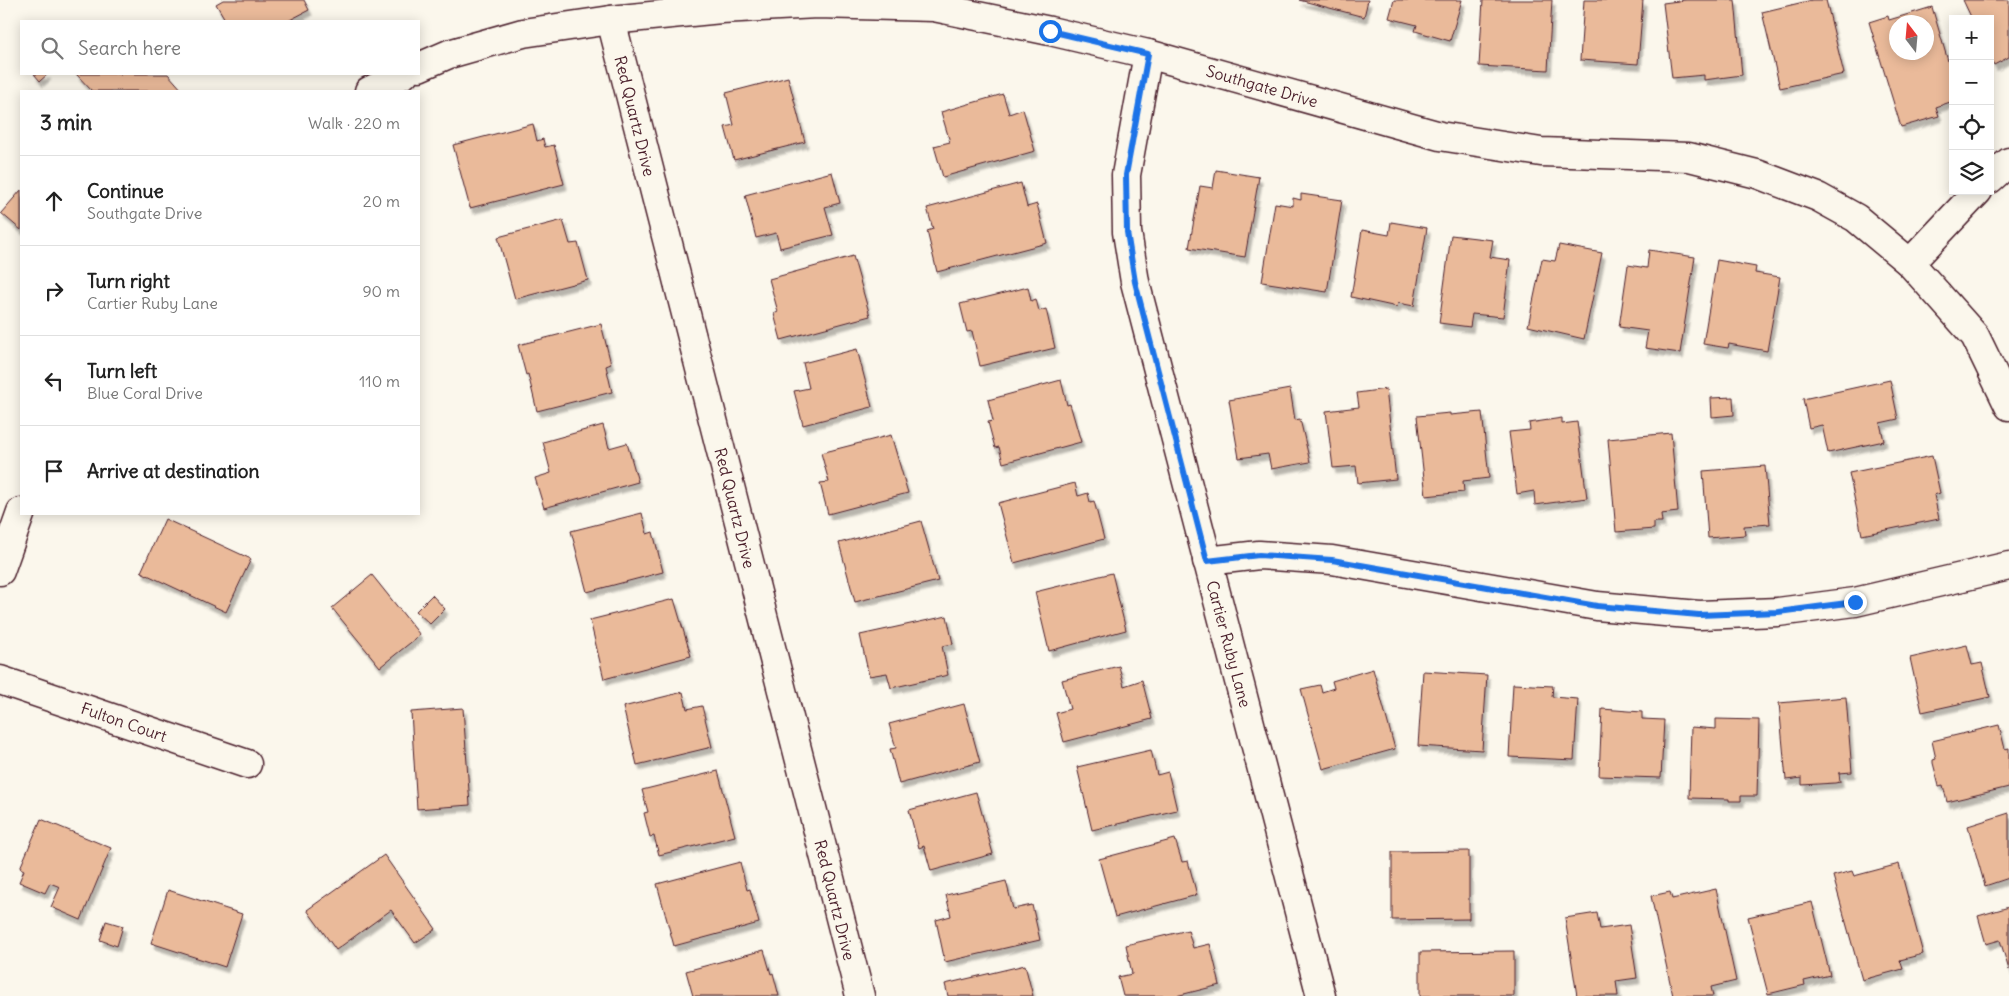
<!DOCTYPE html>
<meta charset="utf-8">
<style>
body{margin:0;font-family:Delius,sans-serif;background:#f6f6f6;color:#222}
.controls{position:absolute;right:15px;top:15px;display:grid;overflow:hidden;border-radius:0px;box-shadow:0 2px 12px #0003}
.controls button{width:45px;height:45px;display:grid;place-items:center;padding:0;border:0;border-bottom:1px solid #e0e0e0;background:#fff;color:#222;font:25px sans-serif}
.compass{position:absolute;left:1889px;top:15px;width:45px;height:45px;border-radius:50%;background:#fff;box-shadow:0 2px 12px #0003;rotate:344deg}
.stop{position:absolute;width:15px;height:15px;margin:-11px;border:4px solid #1a73e8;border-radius:50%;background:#fff}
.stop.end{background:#1a73e8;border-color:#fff;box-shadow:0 1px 5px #0008}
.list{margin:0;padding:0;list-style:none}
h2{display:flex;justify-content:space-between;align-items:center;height:65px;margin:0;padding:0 20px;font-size:21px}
h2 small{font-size:16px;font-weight:400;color:#767676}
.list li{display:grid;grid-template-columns:32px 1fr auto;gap:15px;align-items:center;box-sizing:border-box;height:90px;padding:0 20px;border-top:1px solid #e0e0e0}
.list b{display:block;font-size:19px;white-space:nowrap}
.list p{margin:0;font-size:16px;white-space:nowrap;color:#767676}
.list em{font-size:16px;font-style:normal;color:#767676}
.icon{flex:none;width:28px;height:28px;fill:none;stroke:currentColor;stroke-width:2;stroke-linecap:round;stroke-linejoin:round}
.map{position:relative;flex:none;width:2009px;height:996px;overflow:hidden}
.search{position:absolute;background:#fff;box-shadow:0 2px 12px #0003;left:20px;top:20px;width:400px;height:55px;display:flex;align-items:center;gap:12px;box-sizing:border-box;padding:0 18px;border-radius:0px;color:#767676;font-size:19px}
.panel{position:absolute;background:#fff;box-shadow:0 2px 12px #0003;left:20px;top:90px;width:400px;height:425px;border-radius:0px}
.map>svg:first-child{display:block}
</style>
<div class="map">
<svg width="2009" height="996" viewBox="0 0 2009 996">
<defs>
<filter id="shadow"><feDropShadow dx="3" dy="5.5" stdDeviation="1" flood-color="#0004"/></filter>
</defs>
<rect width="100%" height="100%" fill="#fbf7ec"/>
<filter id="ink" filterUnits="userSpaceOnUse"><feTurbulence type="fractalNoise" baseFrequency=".02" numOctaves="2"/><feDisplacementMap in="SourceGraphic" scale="10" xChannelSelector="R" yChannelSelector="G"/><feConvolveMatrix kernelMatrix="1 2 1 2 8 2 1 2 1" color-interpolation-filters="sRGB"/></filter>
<g filter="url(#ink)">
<g fill="#eaba9a" stroke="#4a1f2b" fill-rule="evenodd" filter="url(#shadow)">
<path d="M223,0H304L309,10L288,21H226L216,4Z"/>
<path d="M1299,0H1368L1364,17Z"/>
<path d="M1394,0H1462L1450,41L1415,31L1417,25L1389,18Z"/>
<path d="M1483,0H1552L1548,70L1479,66Z"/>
<path d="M1584,0H1643L1638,64L1580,60Z"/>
<path d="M1686,0H1735L1742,75L1704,80V75L1672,78L1663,3Z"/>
<path d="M1812,0H1826L1844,74L1780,88L1762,12Z"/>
<path d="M1963,0H2009V57L1994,65L1990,57V19H1972Z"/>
<path d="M1932,7L1953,78V101L1936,107L1939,116L1901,127L1869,22L1888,16L1889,20ZM1896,22H1926V52H1896Z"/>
<path d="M34,74H48L40,81Z"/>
<path d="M76,74H168L183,91H92Z"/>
<path d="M788,77L805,142L734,160L725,127L734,125L726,93Z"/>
<path d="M1003,94L1009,114L1023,109L1035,151L943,177L934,146L950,142L941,112Z"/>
<path d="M533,124L537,141L543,139L545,147L554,145L564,184L470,208L453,145Z"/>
<path d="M1216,170L1259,177L1245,257L1189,248L1200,186L1213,188Z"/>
<path d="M832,172L840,203L825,207L833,235L780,248L776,233L756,238L745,195Z"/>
<path d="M1021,183L1027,207L1037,204L1047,243L937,272L927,231L933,229L927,208Z"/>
<path d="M21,190V230L1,213Z"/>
<path d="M1301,194L1342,200L1327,292L1262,282L1275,203L1293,206V198L1301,200Z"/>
<path d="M563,220L570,244L578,243L588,280L515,299L498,237Z"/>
<path d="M1391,222L1427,228L1414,306L1398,303L1397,307L1351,297L1362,230L1389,235Z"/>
<path d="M1451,235L1493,240L1490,257L1510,260L1503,317L1472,314L1470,327L1439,323Z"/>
<path d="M1559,245L1602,253L1584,339L1528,326L1542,259L1555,261Z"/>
<path d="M1649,250L1695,257L1680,353L1645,348L1648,331L1619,327L1628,265L1647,268Z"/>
<path d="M853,256L870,316L781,340L774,314L778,312L769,279Z"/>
<path d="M1717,260L1756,267L1755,273L1780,277L1767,351L1729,344L1728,348L1703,344Z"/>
<path d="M1028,287L1031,301L1036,299L1039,311L1046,309L1055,348L980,366L972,331L967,332L960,304Z"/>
<path d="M601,324L611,364L606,366L612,392L537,411L528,374L526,375L518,345Z"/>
<path d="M857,349L872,407L803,425L794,391L809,388L803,363Z"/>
<path d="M1061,380L1067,405L1070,404L1081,442L1003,463L999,447L995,448L988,422L993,421L988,400Z"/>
<path d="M1890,380L1898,419L1880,423L1884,441L1828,453L1822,425L1809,428L1803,399Z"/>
<path d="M1290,389L1295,420L1300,419L1310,462L1271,469L1268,454L1239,458L1229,400Z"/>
<path d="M1386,389L1396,479L1358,483L1356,466L1333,468L1326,411L1359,407L1357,393Z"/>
<path d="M1733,397L1734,415L1712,417L1711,398Z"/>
<path d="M1482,412L1489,478L1463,481L1464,492L1426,496L1417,416L1450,413V415Z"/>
<path d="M1562,418V424L1577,422L1587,498L1535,505L1534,491L1517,494L1509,432L1530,430L1529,423Z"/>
<path d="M603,425L609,448L627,443L638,482L544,508L535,478L551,473L543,442Z"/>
<path d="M1671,433L1678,512L1661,514L1662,522H1654V529L1616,532L1608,439Z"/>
<path d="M891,435L908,493L828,514L820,483L829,482L821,453Z"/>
<path d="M1932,456L1940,493L1934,495L1939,519L1862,535L1849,473Z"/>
<path d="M1765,466L1770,524L1744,526L1745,535L1708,538L1703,471Z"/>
<path d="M1075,483L1078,496L1088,493L1090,502L1094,501L1104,539L1014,563L998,503Z"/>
<path d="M642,513L647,534L653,532L663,572L587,592L571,531Z"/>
<path d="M165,519L251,559L226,612L141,572Z"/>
<path d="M921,521L938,581L855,602L839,543Z"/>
<path d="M1112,573L1126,630L1049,651L1035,592Z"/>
<path d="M372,575L420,635L380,667L332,608Z"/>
<path d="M432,595L445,609L430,624L416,611Z"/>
<path d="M674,599L691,656L604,679L590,620Z"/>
<path d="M947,616L953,644L942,646L948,675L891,688L887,673L869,676L860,635Z"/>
<path d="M1967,645L1972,665L1982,663L1990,697L1922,712L1910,658Z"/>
<path d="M1119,666L1124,686L1142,680L1152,719L1064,742L1056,713L1070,709L1062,680Z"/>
<path d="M1373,669L1395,749L1323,769L1301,689L1320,685L1322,692L1334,688L1332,681Z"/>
<path d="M1423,671L1487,675L1482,750L1418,746Z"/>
<path d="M1513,684L1553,686L1552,697L1578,699L1574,760L1509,757Z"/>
<path d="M683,692L687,709L702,706L712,747L637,765L623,707Z"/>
<path d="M1846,697L1852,772L1839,773L1840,782L1835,783L1802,785V778L1786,780L1779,703Z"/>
<path d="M964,704L980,762L899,784L890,749L896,748L889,724Z"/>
<path d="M463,708L470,805L417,809L411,712Z"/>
<path d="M1602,709L1642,712V719L1664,720L1661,778L1599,776Z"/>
<path d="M1716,719L1759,720L1757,796H1741V801H1729V799L1689,798L1691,727L1716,729Z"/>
<path d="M1999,725L2005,749L2009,748V787L1947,802L1943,785L1939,786L1933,763V760L1936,759L1932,741Z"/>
<path d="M1151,750L1157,775L1168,772L1177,810L1092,830L1077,767Z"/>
<path d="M718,771L735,836L659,855L654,836L650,837L644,813L648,812L642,790Z"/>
<path d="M976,792L993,854L931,871L924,846L919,848L909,810Z"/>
<path d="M2009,813V878L1985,886L1968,826Z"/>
<path d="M41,819L111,848L81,920L51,907L60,887L50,883L45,893L19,882L24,870L20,868Z"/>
<path d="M1175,839L1182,862L1188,861L1197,895L1115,917L1099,859Z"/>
<path d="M1469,851V919L1392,920V852Z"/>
<path d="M384,855L436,929L415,943L391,910L336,950L307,910Z"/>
<path d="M740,862L747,890L750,889L759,923L674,946L657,884Z"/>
<path d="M1899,864L1923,954L1900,960L1903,969L1862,980L1833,876L1852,871L1854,876Z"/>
<path d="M1006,881L1013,909L1032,905L1040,940L945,962L936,920L951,916L946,895Z"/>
<path d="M1716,889L1736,981L1711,987L1713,996H1673L1651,896L1670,892L1672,899Z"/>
<path d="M168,890L242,914L225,967L151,943Z"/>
<path d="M1812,902L1830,975L1804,981L1805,985L1768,994L1748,917Z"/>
<path d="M2009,907V970L2000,940L1986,944L1978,916Z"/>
<path d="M1597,913L1600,929L1629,925L1637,978L1616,981L1618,996H1577L1565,918Z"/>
<path d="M106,921L123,926L117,946L100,940Z"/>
<path d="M1188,930L1193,948L1210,944L1220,985L1176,996H1123L1118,977L1132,974L1126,945Z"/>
<path d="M764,950L771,974L773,973L779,996H693L686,971Z"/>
<path d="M1514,951V996H1420V952Z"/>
<path d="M1025,965L1033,996H948L945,984Z"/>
</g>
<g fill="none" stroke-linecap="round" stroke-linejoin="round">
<defs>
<g id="minor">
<path d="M611,20L860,996"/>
<path d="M1148,54L1126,175L1127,232L1135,282L1321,996"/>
<path d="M419,67L449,54L523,33L611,20L721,9L817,4L934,7L1050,31L1148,54L1440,136L1541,152L1689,157L1757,174L1818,197L1856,218L1910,263L1975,336L2009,406"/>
<path d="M369,91L404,74"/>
<path d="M1990,179L2009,162"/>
<path d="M1910,263L1978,191"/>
<path d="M1207,561L1259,555L1332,560L1597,606L1699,615L1778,612L1855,602L2009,566"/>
<path d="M0,571L21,512"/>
<path d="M0,680L247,764"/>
</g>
</defs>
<use href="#minor" stroke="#4a1f2b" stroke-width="31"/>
<use href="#minor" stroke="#fbf7ec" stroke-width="28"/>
</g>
</g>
<g fill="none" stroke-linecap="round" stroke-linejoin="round" filter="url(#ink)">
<path stroke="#1a73e8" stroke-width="6" d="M1050,31L1148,54L1126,175L1127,232L1135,282L1207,561L1259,555L1332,560L1597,606L1699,615L1778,612L1855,602"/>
</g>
<g text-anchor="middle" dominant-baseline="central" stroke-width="4.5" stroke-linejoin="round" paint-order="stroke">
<g font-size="16" fill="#4a1f2b" stroke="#fbf7ec">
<text transform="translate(1262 86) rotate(16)">Southgate Drive</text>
<text transform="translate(635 116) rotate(76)">Red Quartz Drive</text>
<text transform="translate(735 508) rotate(76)">Red Quartz Drive</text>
<text transform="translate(1229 644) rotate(75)">Cartier Ruby Lane</text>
<text transform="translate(124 722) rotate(19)">Fulton Court</text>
<text transform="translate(835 900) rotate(76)">Red Quartz Drive</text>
</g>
</g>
</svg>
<div class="controls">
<button>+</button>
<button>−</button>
<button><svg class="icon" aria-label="locate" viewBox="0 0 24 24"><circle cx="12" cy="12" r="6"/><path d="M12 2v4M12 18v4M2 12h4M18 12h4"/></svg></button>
<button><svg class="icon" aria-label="layers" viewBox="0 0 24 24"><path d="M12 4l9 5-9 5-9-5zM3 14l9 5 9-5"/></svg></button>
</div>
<svg class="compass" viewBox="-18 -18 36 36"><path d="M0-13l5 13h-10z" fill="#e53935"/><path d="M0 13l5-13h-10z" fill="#767676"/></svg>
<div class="stop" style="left:1050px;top:31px"></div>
<div class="stop end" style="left:1855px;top:602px"></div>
<div class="search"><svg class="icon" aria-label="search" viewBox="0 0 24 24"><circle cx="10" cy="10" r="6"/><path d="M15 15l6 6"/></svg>Search here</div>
<section class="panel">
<h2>3 min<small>Walk · 220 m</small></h2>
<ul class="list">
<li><svg class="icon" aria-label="ahead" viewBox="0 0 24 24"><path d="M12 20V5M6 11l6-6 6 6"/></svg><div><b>Continue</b><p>Southgate Drive</p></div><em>20 m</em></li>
<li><svg class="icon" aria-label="right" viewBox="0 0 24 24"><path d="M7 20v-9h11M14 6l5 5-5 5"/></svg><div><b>Turn right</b><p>Cartier Ruby Lane</p></div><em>90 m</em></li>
<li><svg class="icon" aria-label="left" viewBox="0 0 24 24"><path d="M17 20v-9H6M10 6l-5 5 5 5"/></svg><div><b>Turn left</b><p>Blue Coral Drive</p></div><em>110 m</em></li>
<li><svg class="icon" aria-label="arrive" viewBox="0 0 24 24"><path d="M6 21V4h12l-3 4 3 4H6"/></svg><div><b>Arrive at destination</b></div></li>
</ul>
</section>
</div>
